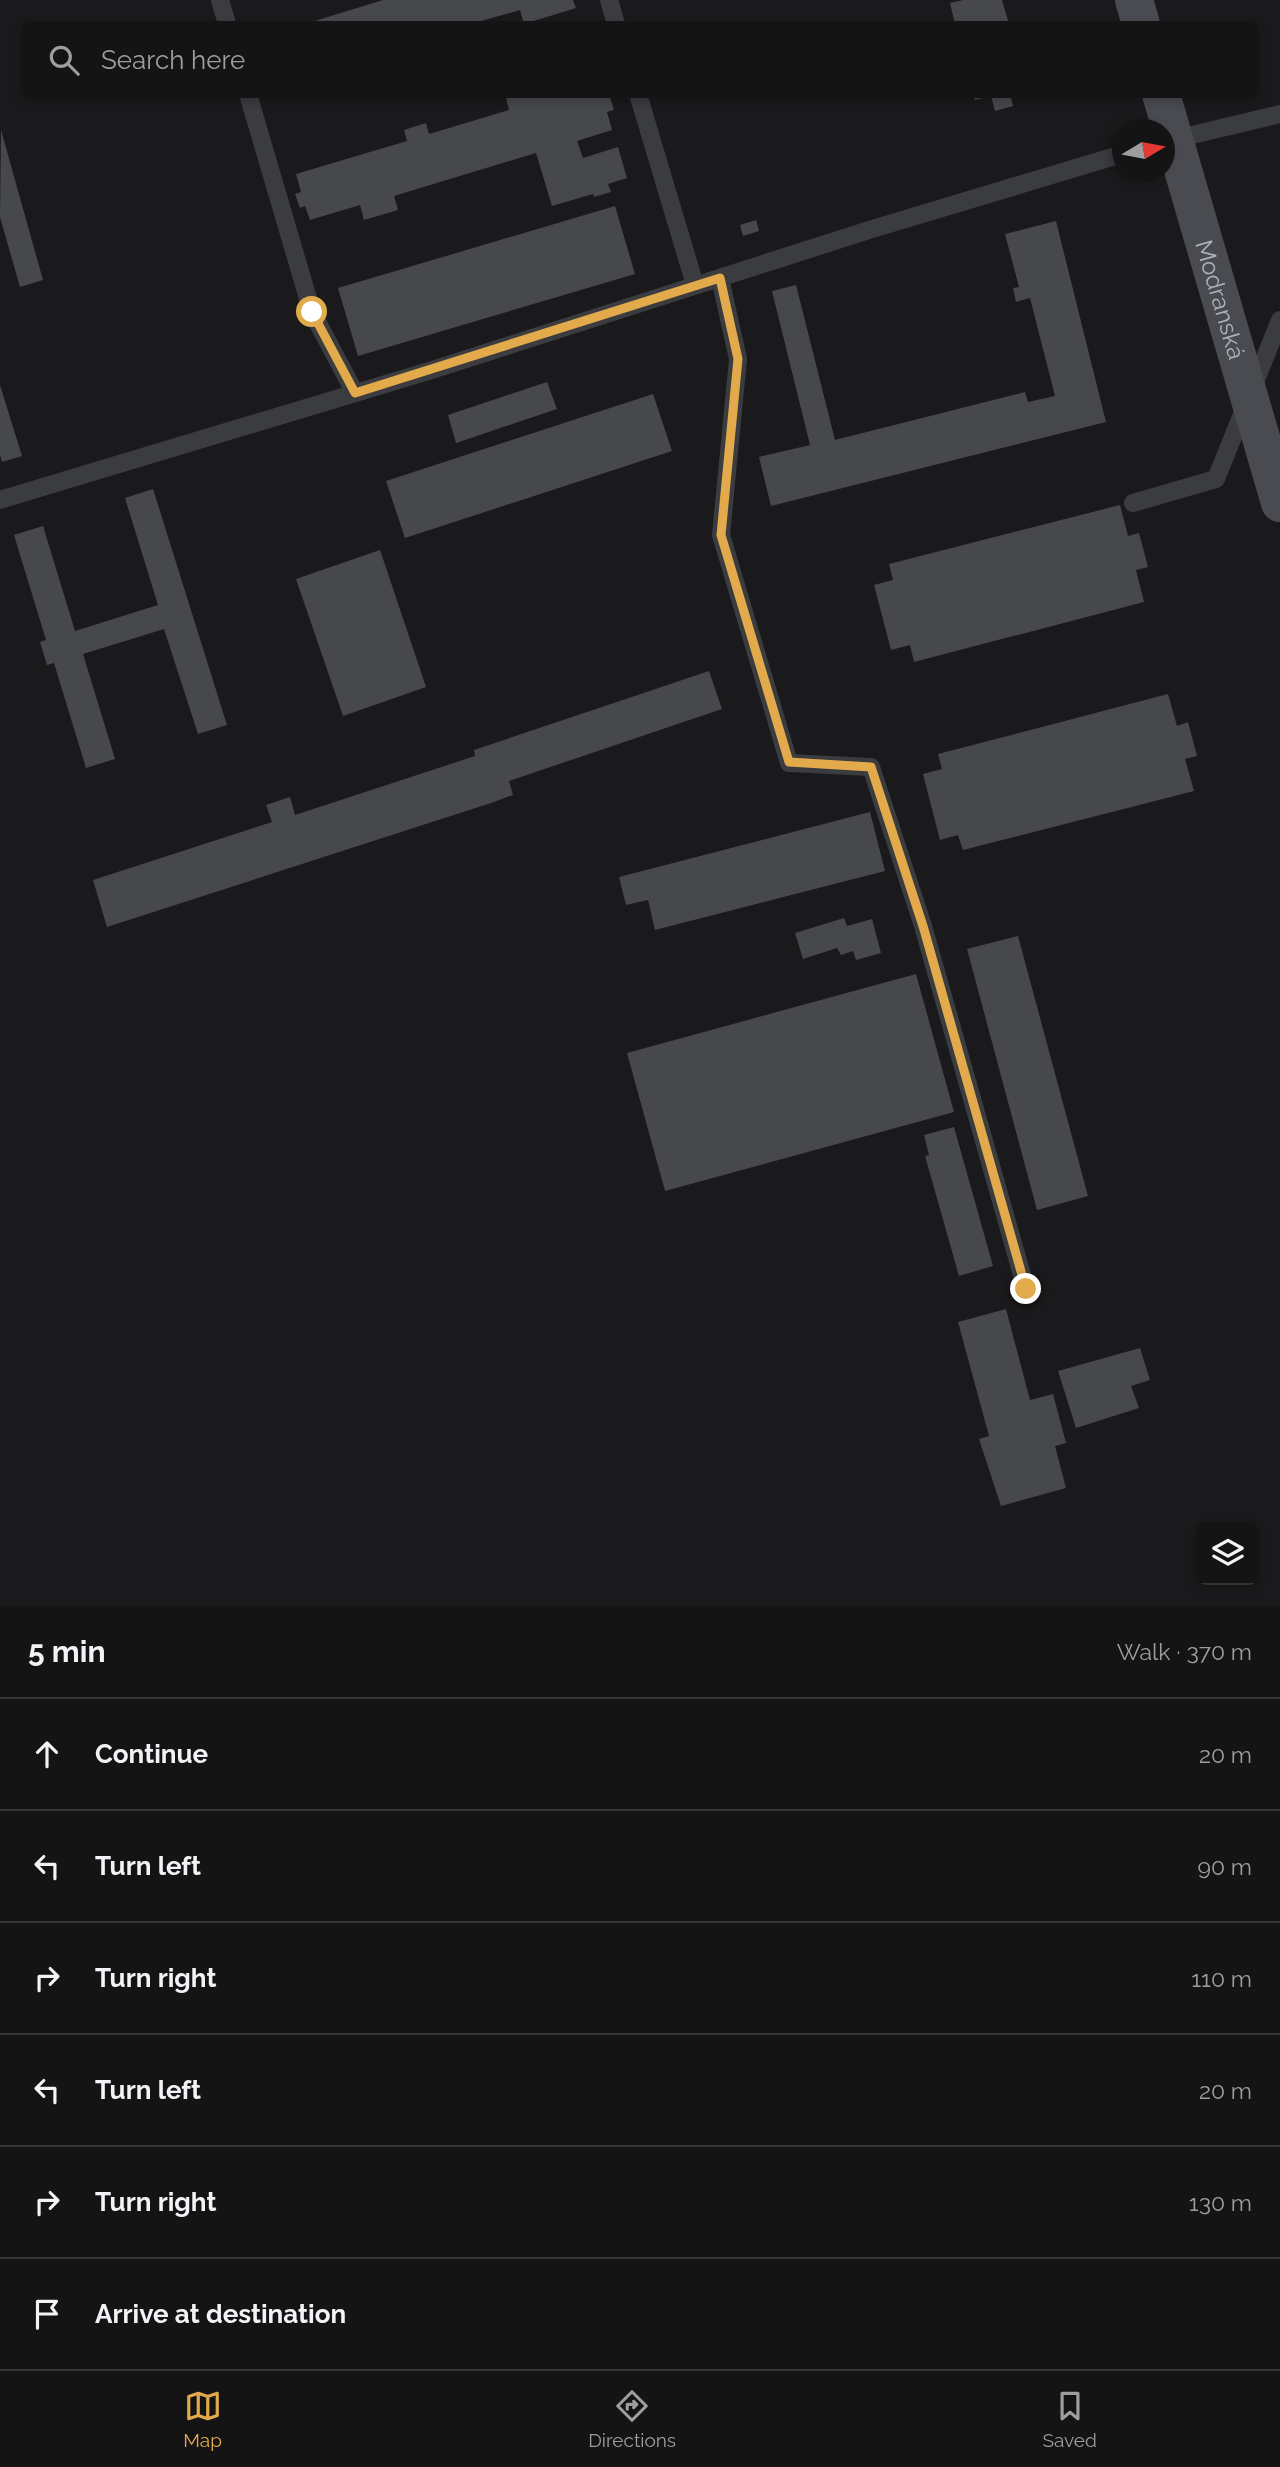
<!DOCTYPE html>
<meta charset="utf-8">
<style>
body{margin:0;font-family:Raleway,sans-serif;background:#1d1d1e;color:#f1f3f6}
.controls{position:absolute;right:21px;bottom:21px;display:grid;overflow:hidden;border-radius:10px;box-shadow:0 4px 10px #0003}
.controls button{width:63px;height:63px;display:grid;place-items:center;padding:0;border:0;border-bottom:2px solid #333334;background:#141415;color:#f1f3f6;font:35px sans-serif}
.compass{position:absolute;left:1112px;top:119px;width:63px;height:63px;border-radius:50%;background:#141415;box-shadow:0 4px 10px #0003;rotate:80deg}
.stop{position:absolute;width:21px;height:21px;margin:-16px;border:5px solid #e3aa4b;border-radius:50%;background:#fff}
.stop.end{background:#e3aa4b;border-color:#fff;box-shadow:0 2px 7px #0008}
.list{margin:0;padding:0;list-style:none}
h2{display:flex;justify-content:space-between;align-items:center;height:91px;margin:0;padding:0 28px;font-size:30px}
h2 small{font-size:23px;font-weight:400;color:#9d9ea0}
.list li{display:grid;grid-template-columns:46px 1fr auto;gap:21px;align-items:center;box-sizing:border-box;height:112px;padding:0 28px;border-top:2px solid #333334}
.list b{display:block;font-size:26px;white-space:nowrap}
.list em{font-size:23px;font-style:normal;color:#9d9ea0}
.icon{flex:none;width:38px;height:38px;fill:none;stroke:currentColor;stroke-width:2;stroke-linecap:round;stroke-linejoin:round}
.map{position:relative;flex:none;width:1280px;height:1606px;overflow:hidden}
.search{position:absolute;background:#141415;box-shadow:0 4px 10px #0003;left:21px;right:21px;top:21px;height:77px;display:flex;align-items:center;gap:18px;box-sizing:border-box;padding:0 24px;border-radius:10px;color:#9d9ea0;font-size:26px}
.sheet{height:763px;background:#141415}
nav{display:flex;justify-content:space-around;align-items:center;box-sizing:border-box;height:98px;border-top:2px solid #333334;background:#141415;font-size:19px;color:#9d9ea0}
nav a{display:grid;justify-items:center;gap:4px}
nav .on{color:#e3aa4b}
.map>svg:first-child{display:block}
</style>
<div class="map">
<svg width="1280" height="1606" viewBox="0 0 1280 1606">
<rect width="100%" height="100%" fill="#1a1a1c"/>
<g fill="#47484c">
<path d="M383,0H573L576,8L524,24L520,10L471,24H305Z"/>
<path d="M963,0H1002L1009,24H955L950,3Z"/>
<path d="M505,94L610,97L614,110L607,112L612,130L577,141L583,158L618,147L627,178L608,184L611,192L594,197L593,194L552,206L536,153L394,196L398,210L364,220L360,205L310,220L305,206L300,208L295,194L301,192L296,174L407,141L404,130L426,123L429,134L509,110Z"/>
<path d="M973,94H1010L1013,106L995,111L991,96L975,100Z"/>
<path d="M1,130L43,280L20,287L0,217Z"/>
<path d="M615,206L635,274L358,356L338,288Z"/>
<path d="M756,220L759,231L743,236L740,225Z"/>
<path d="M1056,221L1106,422L771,506L759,457L810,445L772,291L796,285L835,440L1025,392L1028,402L1055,396L1030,298L1016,302L1013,288L1019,287L1005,234Z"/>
<path d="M547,382L557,409L456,443L448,415Z"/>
<path d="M0,385L22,456L2,462L0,455Z"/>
<path d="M653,394L672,451L405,538L386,481Z"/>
<path d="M153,489L227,725L198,734L164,629L83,654L115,759L86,768L54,663L47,665L40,642L46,640L14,535L43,526L75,631L158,605L125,498Z"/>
<path d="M1120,505L1128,536L1139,533L1148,567L1136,570L1144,602L914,662L910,645L891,650L874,585L893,580L889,564Z"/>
<path d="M380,550L426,687L343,716L296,579Z"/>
<path d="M709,671L722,709L509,781L513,795L491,803L107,927L93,880L272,822L266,805L290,797L295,815L475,756L474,750Z"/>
<path d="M1168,694L1177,726L1188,722L1197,756L1185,759L1194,791L963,850L958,835L940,840L923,774L942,769L938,754Z"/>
<path d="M870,812L885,871L655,930L648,900L626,905L619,877Z"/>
<path d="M844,918L847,926L872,919L881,953L856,960L853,951L841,955L837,948L803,959L795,933Z"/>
<path d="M1018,936L1088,1196L1037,1210L967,949Z"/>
<path d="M916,974L954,1112L665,1191L627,1053Z"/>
<path d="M954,1127L993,1266L959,1276L925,1156L929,1155L924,1135Z"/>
<path d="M1006,1309L1030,1400L1053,1394L1066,1443L1055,1446L1066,1488L1001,1506L979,1439L989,1436L958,1322Z"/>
<path d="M1140,1348L1150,1380L1131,1386L1139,1408L1076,1428L1058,1371Z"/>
</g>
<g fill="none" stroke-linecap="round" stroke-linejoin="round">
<g stroke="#3b3c40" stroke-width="18">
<path d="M220,0L227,24"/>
<path d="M609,0L616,24"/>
<path d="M248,94L312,312L355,393"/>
<path d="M638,94L695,285"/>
<path d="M1171,140L1280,114"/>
<path d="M720,278L738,359L721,535L789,763L871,767L923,926L1026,1289"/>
<path d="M0,500L432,370L869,230L1122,154"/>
<path d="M1133,503L1216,479L1280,320"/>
</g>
<g stroke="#494b50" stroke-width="38">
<path d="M1134,0L1141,24"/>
<path id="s1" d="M1161,94L1280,503"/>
</g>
</g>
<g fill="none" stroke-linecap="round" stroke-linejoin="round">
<path stroke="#e3aa4b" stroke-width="9" d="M312,312L355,393L720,278L738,359L721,535L789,762L871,767L923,926L1026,1289"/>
</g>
<g text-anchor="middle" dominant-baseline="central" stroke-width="6" stroke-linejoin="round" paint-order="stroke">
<g font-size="24" fill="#adb2ba" stroke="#151517">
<text stroke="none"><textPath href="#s1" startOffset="214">Modranská</textPath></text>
</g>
</g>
</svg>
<div class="controls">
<button><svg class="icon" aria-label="layers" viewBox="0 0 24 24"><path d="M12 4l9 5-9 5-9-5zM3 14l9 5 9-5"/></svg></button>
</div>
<svg class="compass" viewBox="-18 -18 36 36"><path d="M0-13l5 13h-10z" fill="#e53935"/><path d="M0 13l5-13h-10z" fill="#9d9ea0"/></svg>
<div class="stop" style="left:312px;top:312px"></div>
<div class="stop end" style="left:1026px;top:1289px"></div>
<div class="search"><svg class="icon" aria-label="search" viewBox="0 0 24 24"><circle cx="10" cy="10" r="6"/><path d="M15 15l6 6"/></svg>Search here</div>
</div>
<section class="sheet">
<h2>5 min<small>Walk · 370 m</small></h2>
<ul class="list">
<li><svg class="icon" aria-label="ahead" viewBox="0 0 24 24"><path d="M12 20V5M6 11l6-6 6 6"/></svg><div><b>Continue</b></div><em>20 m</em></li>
<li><svg class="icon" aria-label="left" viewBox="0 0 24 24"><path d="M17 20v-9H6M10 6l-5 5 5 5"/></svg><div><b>Turn left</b></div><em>90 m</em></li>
<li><svg class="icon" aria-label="right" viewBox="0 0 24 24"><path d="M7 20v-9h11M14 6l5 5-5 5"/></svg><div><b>Turn right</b></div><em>110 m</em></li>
<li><svg class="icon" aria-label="left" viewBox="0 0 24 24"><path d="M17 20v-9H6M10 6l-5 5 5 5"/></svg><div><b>Turn left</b></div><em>20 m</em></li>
<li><svg class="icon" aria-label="right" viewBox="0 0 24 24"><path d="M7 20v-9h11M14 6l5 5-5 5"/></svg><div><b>Turn right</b></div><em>130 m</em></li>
<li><svg class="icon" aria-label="arrive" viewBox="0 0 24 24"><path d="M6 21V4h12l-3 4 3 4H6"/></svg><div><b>Arrive at destination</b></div></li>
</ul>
</section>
<nav>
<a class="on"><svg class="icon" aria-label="map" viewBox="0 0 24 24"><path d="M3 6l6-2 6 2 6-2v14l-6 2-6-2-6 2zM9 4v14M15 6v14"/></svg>Map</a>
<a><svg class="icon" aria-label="directions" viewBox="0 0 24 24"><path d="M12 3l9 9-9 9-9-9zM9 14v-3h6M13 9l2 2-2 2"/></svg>Directions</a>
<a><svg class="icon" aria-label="saved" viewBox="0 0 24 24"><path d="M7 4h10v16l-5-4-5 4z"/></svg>Saved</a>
</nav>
